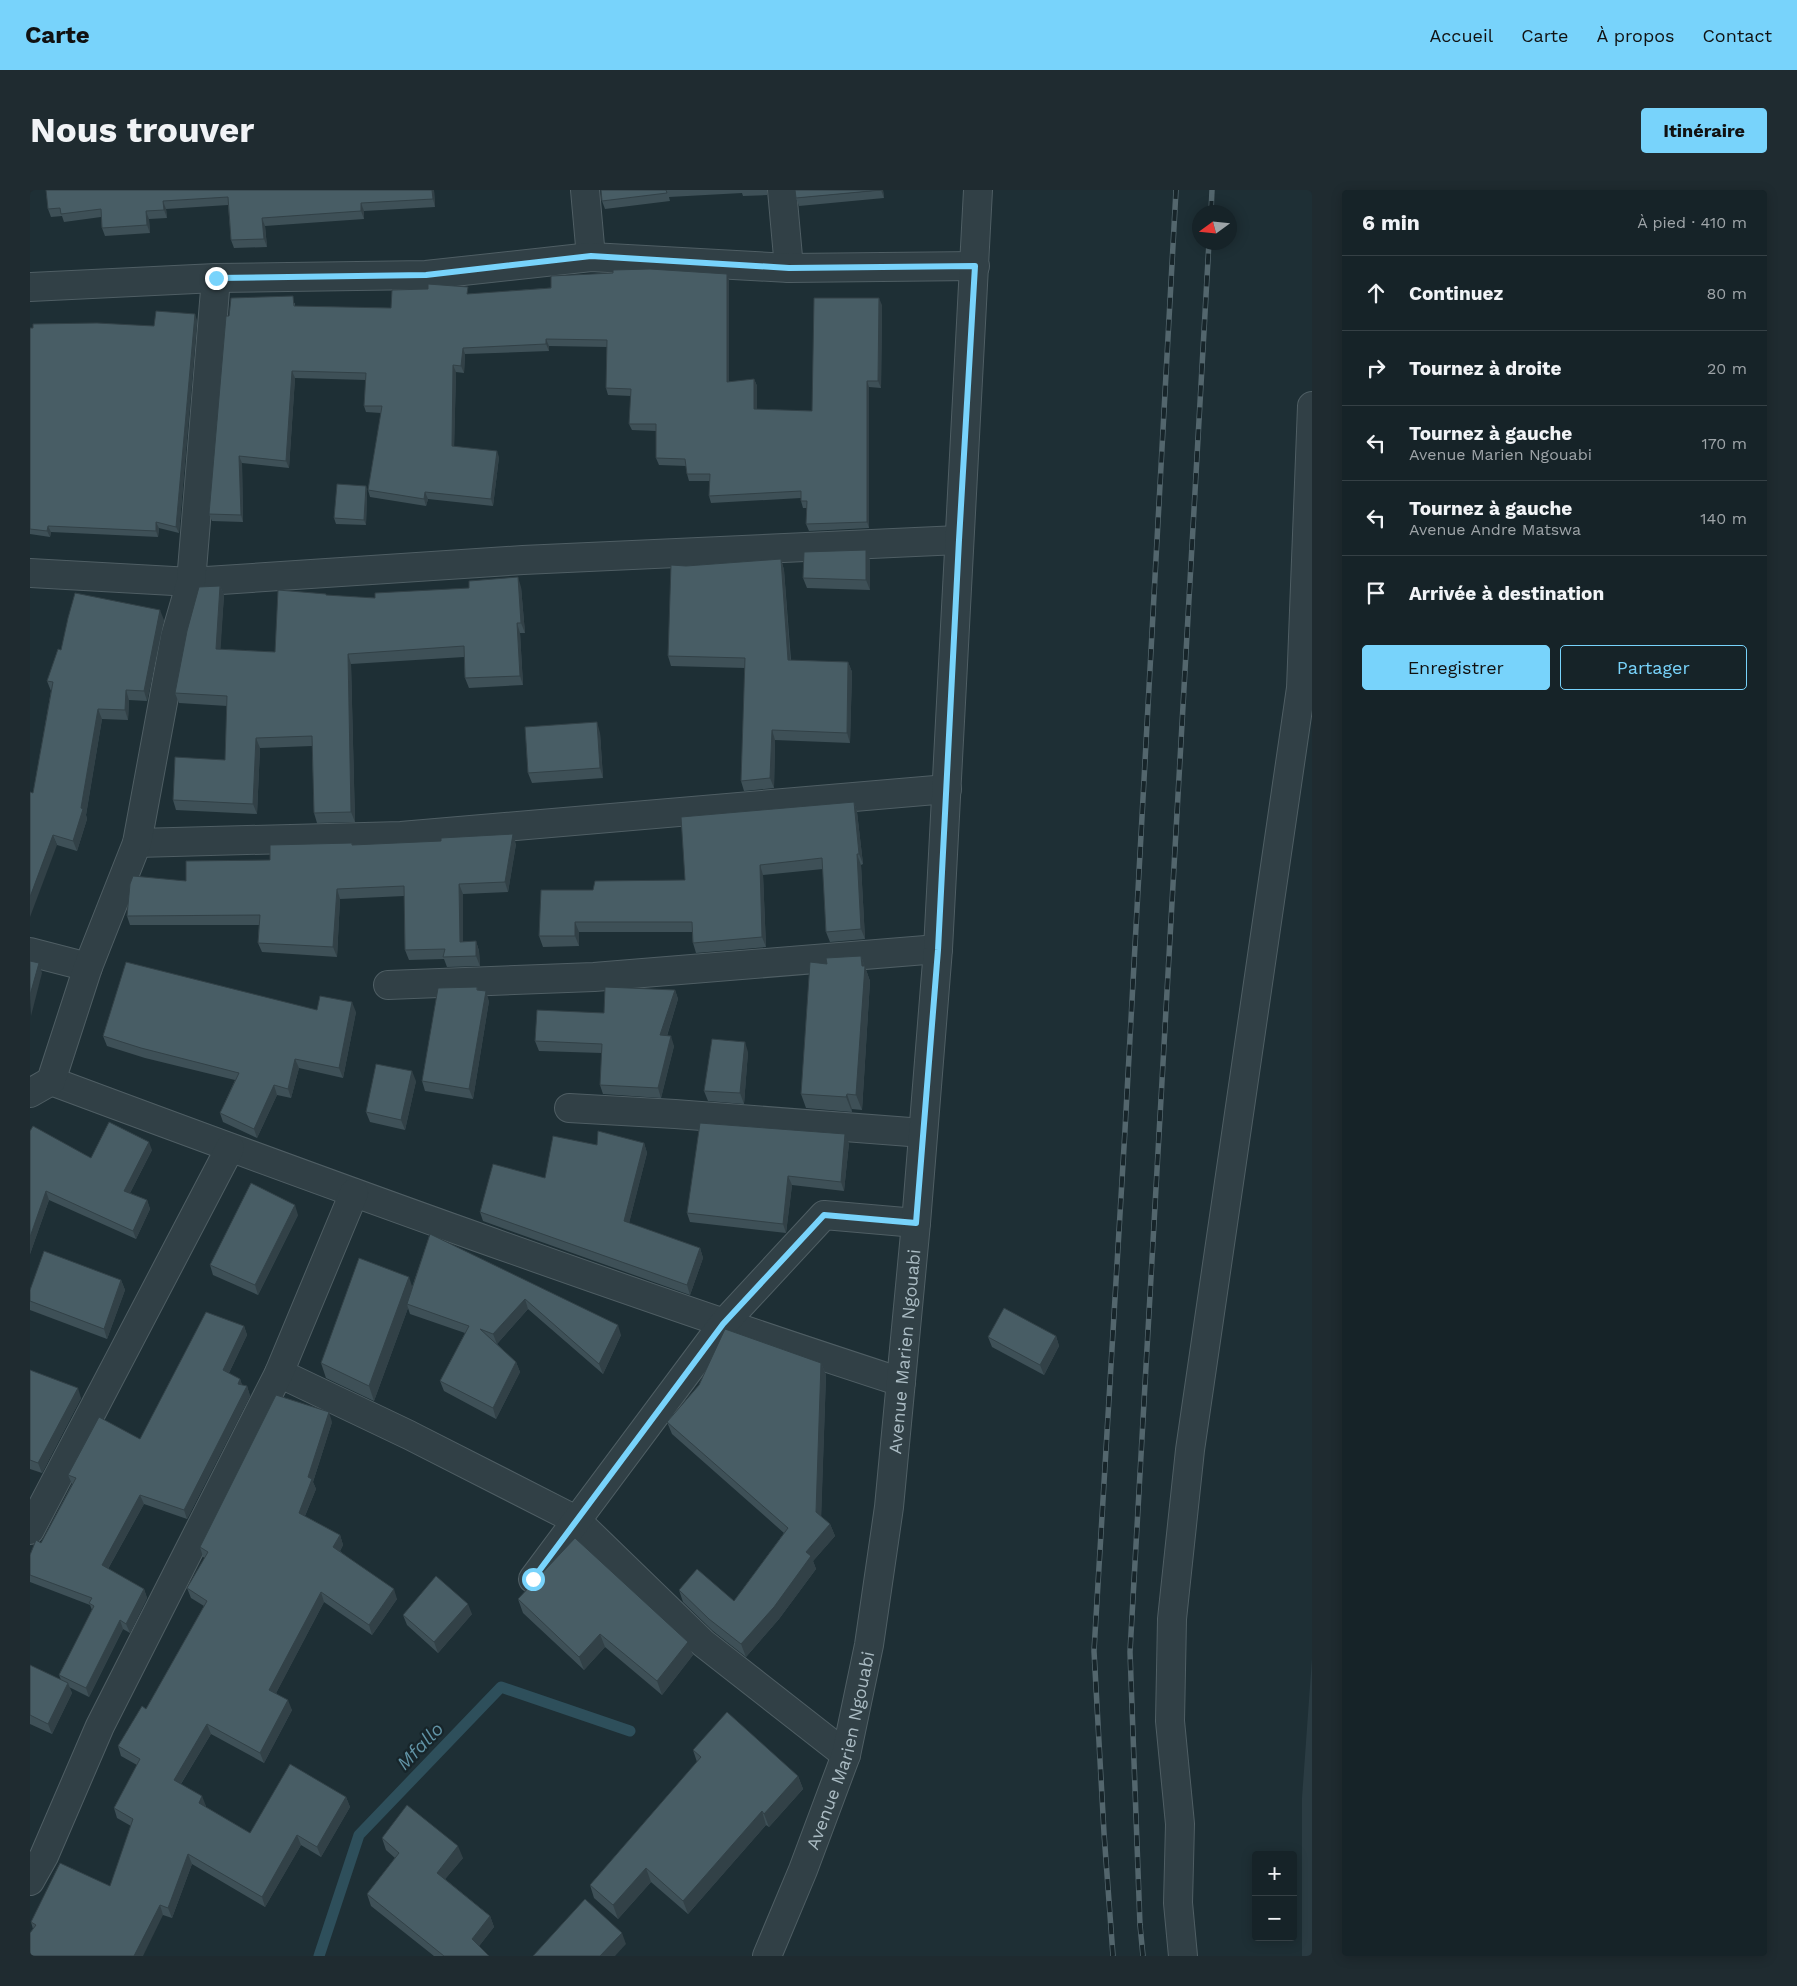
<!DOCTYPE html>
<html lang="fr">
<meta charset="utf-8">
<style>
body{margin:0;font-family:"Work Sans",sans-serif;background:#1f2b30;color:#f1f3f6}
.controls{position:absolute;right:15px;bottom:15px;display:grid;overflow:hidden;border-radius:5px;box-shadow:0 2px 12px #0003}
.controls button{width:45px;height:45px;display:grid;place-items:center;padding:0;border:0;border-bottom:1px solid #354045;background:#162328;color:#f1f3f6;font:25px sans-serif}
.compass{position:absolute;left:1162px;top:15px;width:45px;height:45px;border-radius:50%;background:#162328;box-shadow:0 2px 12px #0003;rotate:255deg}
.stop{position:absolute;width:15px;height:15px;margin:-11px;border:4px solid #78d3fb;border-radius:50%;background:#fff}
.stop.end{background:#78d3fb;border-color:#fff;box-shadow:0 1px 5px #0008}
.list{margin:0;padding:0;list-style:none}
h2{display:flex;justify-content:space-between;align-items:center;height:65px;margin:0;padding:0 20px;font-size:21px}
h2 small{font-size:16px;font-weight:400;color:#9ea4a8}
.list li{display:grid;grid-template-columns:32px 1fr auto;gap:15px;align-items:center;box-sizing:border-box;height:75px;padding:0 20px;border-top:1px solid #354045}
.list b{display:block;font-size:19px;white-space:nowrap}
.list p{margin:0;font-size:16px;white-space:nowrap;color:#9ea4a8}
.list em{font-size:16px;font-style:normal;color:#9ea4a8}
.actions{display:flex;gap:10px;padding:15px 20px}
.actions a{flex:1;padding:11px 0;border:1px solid #78d3fb;border-radius:5px;text-align:center;font-size:18px;color:#78d3fb}
.actions .main{background:#78d3fb;color:#111}
.icon{flex:none;width:28px;height:28px;fill:none;stroke:currentColor;stroke-width:2;stroke-linecap:round;stroke-linejoin:round}
.map{position:relative;flex:none;width:1282px;height:1766px;overflow:hidden;border-radius:5px}
header{display:flex;align-items:center;gap:30px;box-sizing:border-box;height:70px;padding:0 25px;background:#78d3fb;color:#111}
header strong{font-size:24px}
nav{display:flex;gap:28px;margin-inline-start:auto;font-size:18px}
.intro{display:flex;align-items:center;justify-content:space-between;box-sizing:border-box;height:120px;padding:0 30px}
h1{margin:0;font-size:35px}
.button{padding:12px 22px;border-radius:5px;background:#78d3fb;color:#111;font-size:18px;font-weight:700}
main{display:flex;gap:30px;padding:0 30px}
aside{flex:1;background:#162328;border-radius:5px;box-shadow:0 2px 12px #0003}
.map>svg:first-child{display:block}
</style>
<header>
<strong>Carte</strong>
<nav><a>Accueil</a><a>Carte</a><a>À propos</a><a>Contact</a></nav>
</header>
<div class="intro"><h1>Nous trouver</h1><a class="button">Itinéraire</a></div>
<main>
<div class="map">
<svg width="1282" height="1766" viewBox="0 0 1282 1766">
<rect width="100%" height="100%" fill="#1e2f35"/>
<path fill="#2b3c43" d="M1282,1468V1766H1272V1608Z"/>
<g fill="none" stroke-linecap="round" stroke-linejoin="round">
<path stroke="#2e4f5b" stroke-width="11" d="M289,1766L329,1645L471,1497L600,1541"/>
<defs>
<g id="minor">
<path d="M555,0L561,67"/>
<path d="M752,0L759,78"/>
<path d="M0,97L186,88L396,85L561,67L759,78L945,76"/>
<path d="M0,383L161,392L493,370L929,350"/>
<path d="M107,653L371,646L917,599"/>
<path d="M0,762L58,777"/>
<path d="M358,795L564,787L908,759"/>
<path d="M21,891C303,996 585,1099 871,1192"/>
<path d="M0,903L21,891L58,777L107,653L145,447L161,392L186,88"/>
<path d="M539,918L645,924L893,943"/>
<path d="M249,1183L379,1245L546,1330L673,1453L816,1565"/>
<path d="M0,1340L200,958"/>
<path d="M503,1389L693,1134L794,1025L886,1033"/>
<path d="M0,1691L14,1666L70,1536L249,1183L324,1003"/>
<path d="M1153,1766L1148,1713L1150,1634L1140,1531L1142,1429L1160,1260L1271,498L1282,216"/>
</g>
<g id="tertiary">
<path id="s1" d="M737,1766L773,1680L816,1565L839,1455L859,1317L886,1033L908,759L948,0"/>
</g>
</defs>
<use href="#minor" stroke="#4f5e64" stroke-width="30"/>
<use href="#tertiary" stroke="#4f5e64" stroke-width="30"/>
<use href="#minor" stroke="#314046" stroke-width="28"/>
<use href="#tertiary" stroke="#314046" stroke-width="28"/>
<defs>
<g id="rail">
<path d="M1181,22L1182,0"/>
<path d="M1083,1766L1074,1643L1064,1461L1095,940L1146,0"/>
<path d="M1113,1766L1110,1735L1100,1462L1179,52"/>
</g>
</defs>
<use href="#rail" stroke="#53666d" stroke-width="5.5"/>
<use href="#rail" stroke="#17252a" stroke-width="4" stroke-dasharray="11" stroke-linecap="butt"/>
</g>
<g fill="#3e5057">
<path d="M16,0H404L405,17L334,21V29L235,36L237,57L204,58L201,50L198,15L136,19L137,28L119,29L120,43L75,46L72,38L71,27L34,32L32,26L21,27L18,19Z"/>
<path d="M571,0H737V5L713,6L712,3L639,7L640,11L575,19L572,11Z"/>
<path d="M853,0L854,8L769,16L766,8Z"/>
<path d="M697,84L699,90V192L724,189L727,196V219L782,221L852,115L851,198L839,197V338L779,341L776,334L777,318H773L771,311V308L681,313L679,306L680,291H659L657,284L656,276L629,275L626,268V241L602,240L599,234L601,206L578,205L576,198L577,157L519,156V161L435,164L434,183L426,182L424,256L469,267L463,316L398,309L396,316L340,307L338,300L351,223L336,222L334,216L336,190L265,188L259,278L212,273L213,332L182,331L179,324L199,126L265,113V116L361,118L440,104Z"/>
<path d="M167,130L149,343L129,338L128,347L21,342L20,347L0,344V138L124,136Z"/>
<path d="M336,296L337,301L336,335L306,334L304,328Z"/>
<path d="M751,369L754,380L761,470L818,472L822,482L820,553L745,550L744,598L714,601L711,591L715,478L641,476L638,466L656,376Z"/>
<path d="M840,370V400L777,398L773,388Z"/>
<path d="M190,396L194,405L190,459L245,462L296,404V405L345,408L491,397L495,443H490L493,495L439,498L435,488L434,467L321,474L325,632L287,633L284,623L282,556L230,558L227,624L146,620L143,610L195,570L197,516L149,513L145,503Z"/>
<path d="M134,430L117,511L99,510L98,530L72,529L56,625L57,629L47,661L27,655L3,603L21,501L17,491L31,460Z"/>
<path d="M570,543L573,588L502,593L498,583Z"/>
<path d="M824,612L827,622L833,674L831,675L835,749L800,752L796,742L793,679L733,685L736,757L666,763L663,753L662,742H549V756L513,757L509,746L563,700L655,690Z"/>
<path d="M322,653L323,655L486,654L478,702L433,704V752L446,751L449,761L450,776L417,777L414,769L379,770L375,760L374,706L310,709L307,767L232,762L228,753L229,735H100L97,726L156,691L240,670Z"/>
<path d="M831,766L840,791L832,920L822,919V922L776,918L771,904L797,774Z"/>
<path d="M447,797L448,800L459,811L443,909L395,901L392,891Z"/>
<path d="M645,800L648,809L637,846L644,856L631,908L573,904L570,895L572,863L509,861L505,851L574,823Z"/>
<path d="M287,820L326,822L313,888L269,878L261,908L247,905L227,948L193,932L190,923L205,890L115,868L77,856L73,846Z"/>
<path d="M718,862L714,914L678,911L674,901Z"/>
<path d="M386,891L375,940L340,932L336,922Z"/>
<path d="M0,941L61,968L122,960L100,1003L117,1010L120,1019L106,1049L19,1010L0,1064Z"/>
<path d="M614,953L617,963L599,1033L670,1058L673,1068L660,1105L453,1031L450,1022L515,988L567,955Z"/>
<path d="M819,953L814,1001L762,995L756,1043L660,1032L657,1023Z"/>
<path d="M268,1025L228,1105L183,1085L180,1075Z"/>
<path d="M400,1044L591,1145L573,1184L498,1119L467,1154L486,1172L490,1182L466,1229L414,1201L410,1191L435,1143L380,1124L378,1118L344,1211L296,1188L291,1173L382,1097Z"/>
<path d="M91,1090L95,1100L77,1149L0,1120V1100Z"/>
<path d="M214,1136L217,1145L199,1183L210,1189L212,1195L217,1196L220,1206L157,1329L114,1314L78,1379L114,1399L117,1408L100,1443L93,1439L59,1507L39,1497L42,1503L22,1544L0,1534V1475L31,1490L29,1485L62,1420L60,1415L0,1392V1365L11,1353L42,1294L38,1285L110,1249Z"/>
<path d="M1026,1146L1029,1156L1014,1185L962,1157L958,1147Z"/>
<path d="M791,1173L796,1185L791,1326L800,1334L805,1346L783,1371L786,1379L749,1429L716,1467L683,1441L653,1412L649,1400L704,1411L754,1343L642,1244L637,1232Z"/>
<path d="M0,1180L51,1208L12,1283L0,1279Z"/>
<path d="M302,1232L283,1292L286,1299L275,1326L310,1345L313,1355L310,1361L367,1409L342,1445L294,1412L246,1503L262,1520L234,1573L181,1544L151,1594L176,1616V1617L220,1643L316,1607L320,1617L291,1667L271,1655L235,1717L162,1674L142,1728L133,1725L3,1739L1,1732L80,1696L101,1636L87,1628L84,1618L107,1575L91,1566L88,1556L116,1519L174,1416L161,1408L157,1398L175,1368L173,1367L170,1357Z"/>
<path d="M488,1409L663,1465L632,1505L575,1457L554,1480L493,1423Z"/>
<path d="M442,1424L408,1463L377,1435L373,1425Z"/>
<path d="M663,1560L768,1586L773,1599L739,1637L736,1635L658,1724L621,1692L588,1729L564,1708L560,1695L667,1572Z"/>
<path d="M352,1648L433,1668L415,1689L460,1726L464,1737L449,1756L459,1766H404L341,1716L337,1704L365,1668L356,1660Z"/>
</g>
<g fill="#324147">
<path d="M402,0H404L405,17L403,9Z"/>
<path d="M851,0H853L854,8Z"/>
<path d="M133,11L136,19L137,28L134,20Z"/>
<path d="M331,13L334,21V29L331,21Z"/>
<path d="M116,21L119,29L120,43L117,35Z"/>
<path d="M232,28L235,36L237,57L234,49Z"/>
<path d="M697,84L699,90V198L697,192Z"/>
<path d="M849,108L852,115L851,198L848,191Z"/>
<path d="M165,124L167,130L149,343L146,337Z"/>
<path d="M516,149L519,156V161L516,154Z"/>
<path d="M433,158L435,164L434,183L431,176Z"/>
<path d="M423,175L426,182L424,263L422,256Z"/>
<path d="M262,181L265,188L259,278L256,271Z"/>
<path d="M724,189L727,196V225L724,219Z"/>
<path d="M837,191L839,197V338L837,332Z"/>
<path d="M467,261L469,267L463,316L461,309Z"/>
<path d="M209,266L212,273L213,332L211,325Z"/>
<path d="M336,296L337,301L336,335L334,330Z"/>
<path d="M395,302L398,309L396,316L394,309Z"/>
<path d="M126,332L129,338L128,347L126,341Z"/>
<path d="M18,336L21,342L20,347L17,341Z"/>
<path d="M836,360L840,370V400L836,390Z"/>
<path d="M751,369L754,380L761,480L758,470Z"/>
<path d="M488,387L491,397L495,443L491,433Z"/>
<path d="M190,396L194,405L190,469L186,459Z"/>
<path d="M130,420L134,430L117,511L114,501Z"/>
<path d="M487,433L490,443L493,495L490,486Z"/>
<path d="M318,464L321,474L325,632L321,622Z"/>
<path d="M818,472L822,482L820,553L817,543Z"/>
<path d="M96,500L99,510L98,530L95,520Z"/>
<path d="M68,519L72,529L56,625L57,629L47,661L43,651L51,618Z"/>
<path d="M567,532L570,543L573,588L570,578Z"/>
<path d="M742,540L745,550L744,598L740,588Z"/>
<path d="M226,548L230,558L227,624L223,614Z"/>
<path d="M824,612L827,622L833,674L829,664Z"/>
<path d="M483,644L486,654L478,702L475,692Z"/>
<path d="M23,645L27,655L0,727V707Z"/>
<path d="M827,664L831,675L835,749L831,739Z"/>
<path d="M730,675L733,685L736,757L732,747Z"/>
<path d="M429,694L433,704V761L430,752Z"/>
<path d="M307,699L310,709L307,767L303,757Z"/>
<path d="M545,732L549,742V756L545,746Z"/>
<path d="M446,751L449,761L450,776L446,766Z"/>
<path d="M831,766L840,791L832,920L826,905L832,776Z"/>
<path d="M9,773L12,783L1,826L0,805Z"/>
<path d="M645,800L648,809L634,855L630,845Z"/>
<path d="M456,801L459,811L443,909L439,899Z"/>
<path d="M322,812L326,822L313,888L309,878Z"/>
<path d="M641,846L644,856L631,908L628,898Z"/>
<path d="M715,852L718,862L714,914L710,903Z"/>
<path d="M265,869L269,878L261,908L258,899Z"/>
<path d="M382,881L386,891L375,940L371,930Z"/>
<path d="M244,895L247,905L227,948L224,939Z"/>
<path d="M817,904L822,919V922L816,907Z"/>
<path d="M815,944L819,953L814,1001L811,992Z"/>
<path d="M119,952L122,960L97,1009L94,1001Z"/>
<path d="M614,953L617,963L597,1041L594,1031Z"/>
<path d="M758,986L762,995L756,1043L753,1034Z"/>
<path d="M16,1001L19,1010L0,1064V1047Z"/>
<path d="M117,1010L120,1019L106,1049L103,1041Z"/>
<path d="M265,1015L268,1025L228,1105L225,1095Z"/>
<path d="M670,1058L673,1068L660,1105L657,1095Z"/>
<path d="M379,1087L384,1102L377,1114L378,1118L344,1211L339,1196Z"/>
<path d="M91,1090L95,1100L77,1149L74,1139Z"/>
<path d="M495,1109L498,1119L467,1154L463,1144Z"/>
<path d="M588,1135L591,1145L573,1184L569,1174Z"/>
<path d="M214,1136L217,1145L196,1189L193,1180Z"/>
<path d="M1026,1146L1029,1156L1014,1185L1010,1175Z"/>
<path d="M486,1172L490,1182L466,1229L463,1218Z"/>
<path d="M791,1173L796,1185L791,1334L786,1322Z"/>
<path d="M210,1189L213,1198L208,1194Z"/>
<path d="M217,1196L220,1206L157,1329L154,1320Z"/>
<path d="M48,1198L51,1208L12,1283L8,1273Z"/>
<path d="M299,1222L302,1232L283,1292L286,1299L272,1333L269,1323L278,1287Z"/>
<path d="M110,1305L114,1314L75,1384L72,1375Z"/>
<path d="M800,1334L805,1346L783,1371L786,1379L749,1429L716,1467L711,1454L776,1362Z"/>
<path d="M310,1345L313,1355L307,1367L303,1357Z"/>
<path d="M114,1399L117,1408L100,1443L96,1434Z"/>
<path d="M364,1399L367,1409L342,1445L339,1435Z"/>
<path d="M291,1402L294,1412L243,1509L239,1500Z"/>
<path d="M438,1414L442,1424L408,1463L404,1452Z"/>
<path d="M90,1430L93,1439L59,1507L56,1498Z"/>
<path d="M570,1444L575,1457L554,1480L549,1467Z"/>
<path d="M658,1452L663,1465L632,1505L627,1491Z"/>
<path d="M38,1493L42,1503L22,1544L18,1534Z"/>
<path d="M258,1510L262,1520L234,1573L230,1563Z"/>
<path d="M177,1534L181,1544L147,1600L144,1590Z"/>
<path d="M768,1586L773,1599L739,1637L734,1624Z"/>
<path d="M172,1606L176,1616L172,1622L169,1613Z"/>
<path d="M316,1607L320,1617L291,1667L287,1657Z"/>
<path d="M732,1621L736,1635L658,1724L653,1711Z"/>
<path d="M267,1645L271,1655L235,1717L232,1707Z"/>
<path d="M428,1656L433,1668L411,1694L407,1683Z"/>
<path d="M158,1664L162,1674L142,1728L138,1718Z"/>
<path d="M616,1678L621,1692L588,1729L583,1715Z"/>
<path d="M130,1715L133,1725L113,1766H104Z"/>
<path d="M460,1726L464,1737L446,1760L442,1749Z"/>
<path d="M592,1743L596,1754L585,1766H570Z"/>
</g>
<g fill="#485d65" stroke="#324147">
<path d="M16,0H402L403,9L331,13V21L232,28L234,49L201,50L198,7L133,11L134,20L116,21L117,35L72,38L71,19L31,24L30,18L18,19Z"/>
<path d="M571,0H636L637,3L572,11Z"/>
<path d="M765,0H851L766,8Z"/>
<path d="M620,79L697,84V192L724,189V219L782,221L784,108H849L848,191H837V332L776,334L777,311H771V301L679,306L680,284H657L655,269L626,268V234H599L601,199L576,198L577,150L516,149V154L433,158L431,176L423,175L422,256L467,261L461,309L395,302L394,309L338,300L352,216H334L336,183L262,181L256,271L209,266L211,325L179,324L196,126H199L201,108L263,106L264,116L361,118L362,100L398,99V94L438,97L437,104L521,98V86L583,83V80Z"/>
<path d="M126,121L165,124L146,337L126,332V341L18,336L17,341L0,339V138H3V134L67,133L124,136Z"/>
<path d="M307,294L336,296L334,330L304,328Z"/>
<path d="M836,360V390L773,388L774,362Z"/>
<path d="M751,369L758,470L818,472L817,543L742,540L740,588L711,591L715,468L638,466L641,375L656,376Z"/>
<path d="M488,387L491,433H487L490,486L435,488L434,456L318,464L321,622L284,623L282,546L226,548L223,614L143,610L145,567L195,570L197,506L145,503L157,441L169,397L190,396L186,459L245,462L248,400L296,404V405L345,408V403L439,398V391Z"/>
<path d="M45,403L130,420L114,501L96,500L95,520L68,519L51,618L53,619L43,651L23,645L0,707V602L3,603L23,492L17,491L28,459L31,460L38,428Z"/>
<path d="M567,532L570,578L498,583L495,537Z"/>
<path d="M824,612L829,664H827L831,739L796,742L792,668L730,675L732,747L663,753L662,732H545V746H509L511,700H563L565,691L655,690L651,627Z"/>
<path d="M483,644L475,692L429,694L430,752L446,751V766L413,767L415,759L375,760L374,696L307,699L303,757L228,753L230,725L97,726L100,694L103,686L156,691V671L240,670V655L322,653V655L411,651V648Z"/>
<path d="M831,766L832,776H835L826,905L817,904L816,907L771,904L780,772L797,774L796,768Z"/>
<path d="M0,771L9,773L0,805Z"/>
<path d="M96,772L287,820L290,806L322,812L309,878L265,869L258,899L244,895L224,939L190,923L209,883L111,858L73,846Z"/>
<path d="M447,797V800L456,801L439,899L392,891L408,798Z"/>
<path d="M575,797L645,800L630,845L641,846L628,898L570,895L572,854L505,851L507,820L574,823Z"/>
<path d="M682,849L715,852L710,903L674,901Z"/>
<path d="M346,874L382,881L371,930L336,922Z"/>
<path d="M79,932L119,952L94,1001L117,1010L103,1041L16,1001L0,1047V941L3,936L61,968Z"/>
<path d="M670,933L815,944L811,992L758,986L753,1034L657,1023Z"/>
<path d="M568,941L614,953L594,1031L670,1058L657,1095L450,1022L463,974L515,988L523,946L567,955Z"/>
<path d="M221,993L265,1015L225,1095L180,1075Z"/>
<path d="M400,1044L588,1135L569,1174L495,1109L463,1144L450,1139L486,1172L463,1218L410,1191L439,1136L377,1114Z"/>
<path d="M14,1061L91,1090L74,1139L0,1111V1100Z"/>
<path d="M329,1068L379,1087L339,1196L291,1173Z"/>
<path d="M974,1118L1026,1146L1010,1175L958,1147Z"/>
<path d="M176,1122L214,1136L193,1180L210,1189L208,1194L217,1196L154,1320L110,1305L72,1375L114,1399L96,1434L90,1430L56,1498L29,1485L64,1416L59,1413L62,1408L0,1385V1365L6,1350L11,1353L46,1288L38,1285L69,1227L110,1249Z"/>
<path d="M695,1139L791,1173L786,1322L800,1334L776,1362L781,1366L744,1417L711,1454L679,1429L649,1400L667,1379L704,1411L758,1338L637,1232L669,1195Z"/>
<path d="M0,1180L48,1198L8,1273L0,1270Z"/>
<path d="M246,1205L299,1222L278,1287L282,1289L269,1323L310,1345L303,1357L364,1399L339,1435L291,1402L239,1500L258,1510L230,1563L177,1534L144,1590L172,1606L169,1613L220,1643L260,1574L316,1607L287,1657L267,1645L232,1707L158,1664L138,1718L130,1715L104,1766H0V1743L6,1735L1,1732L30,1673L80,1696L103,1629L84,1618L110,1569L88,1556L112,1516L116,1519L177,1411L157,1398L178,1362L170,1357Z"/>
<path d="M545,1348L658,1452L627,1491L570,1444L549,1467L488,1409Z"/>
<path d="M406,1386L438,1414L404,1452L373,1425Z"/>
<path d="M0,1475L38,1493L18,1534L0,1525Z"/>
<path d="M697,1522L768,1586L734,1624L732,1621L653,1711L616,1678L583,1715L560,1695L671,1567L663,1560Z"/>
<path d="M377,1615L428,1656L407,1683L460,1726L442,1749L459,1766H414L337,1704L369,1663L352,1648Z"/>
<path d="M555,1709L592,1743L570,1766H503Z"/>
</g>
<g fill="none" stroke-linecap="round" stroke-linejoin="round">
<path stroke="#78d3fb" stroke-width="6" d="M186,88L396,85L561,66L759,78L945,76L929,350L908,760L886,1033L794,1025L693,1134L503,1389"/>
</g>
<g text-anchor="middle" dominant-baseline="central" stroke-width="4.5" stroke-linejoin="round" paint-order="stroke">
<g font-size="18" fill="#abbcc4" stroke="#17252a">
<text stroke="none"><textPath href="#s1" startOffset="624">Avenue Marien Ngouabi</textPath></text>
<text stroke="none"><textPath href="#s1" startOffset="219">Avenue Marien Ngouabi</textPath></text>
</g>
<g font-size="19" font-style="italic" fill="#6193a5" stroke="#17252a">
<text transform="translate(390 1556) rotate(-46)">Mfallo</text>
</g>
</g>
</svg>
<div class="controls">
<button>+</button>
<button>−</button>
</div>
<svg class="compass" viewBox="-18 -18 36 36"><path d="M0-13l5 13h-10z" fill="#e53935"/><path d="M0 13l5-13h-10z" fill="#9ea4a8"/></svg>
<div class="stop" style="left:503px;top:1389px"></div>
<div class="stop end" style="left:186px;top:88px"></div>
</div>
<aside>
<h2>6 min<small>À pied · 410 m</small></h2>
<ul class="list">
<li><svg class="icon" aria-label="ahead" viewBox="0 0 24 24"><path d="M12 20V5M6 11l6-6 6 6"/></svg><div><b>Continuez</b></div><em>80 m</em></li>
<li><svg class="icon" aria-label="right" viewBox="0 0 24 24"><path d="M7 20v-9h11M14 6l5 5-5 5"/></svg><div><b>Tournez à droite</b></div><em>20 m</em></li>
<li><svg class="icon" aria-label="left" viewBox="0 0 24 24"><path d="M17 20v-9H6M10 6l-5 5 5 5"/></svg><div><b>Tournez à gauche</b><p>Avenue Marien Ngouabi</p></div><em>170 m</em></li>
<li><svg class="icon" aria-label="left" viewBox="0 0 24 24"><path d="M17 20v-9H6M10 6l-5 5 5 5"/></svg><div><b>Tournez à gauche</b><p>Avenue Andre Matswa</p></div><em>140 m</em></li>
<li><svg class="icon" aria-label="arrive" viewBox="0 0 24 24"><path d="M6 21V4h12l-3 4 3 4H6"/></svg><div><b>Arrivée à destination</b></div></li>
</ul>
<div class="actions"><a class="main">Enregistrer</a><a>Partager</a></div>
</aside>
</main>
